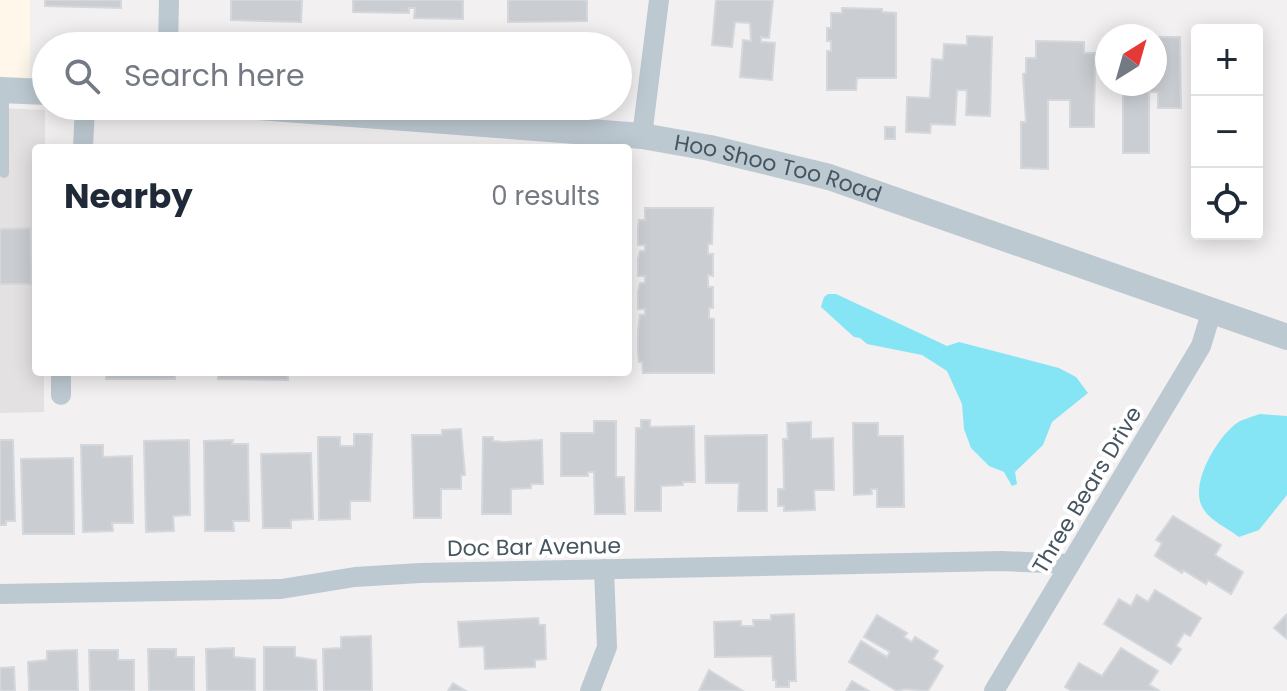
<!DOCTYPE html>
<meta charset="utf-8">
<style>
body{margin:0;font-family:Poppins,sans-serif;background:#f6f6f7;color:#1f2937}
.controls{position:absolute;right:24px;top:24px;display:grid;overflow:hidden;border-radius:8px;box-shadow:0 4px 20px #0003}
.controls button{width:72px;height:72px;display:grid;place-items:center;padding:0;border:0;border-bottom:2px solid #e0e1e3;background:#fff;color:#1f2937;font:40px sans-serif}
.compass{position:absolute;left:1095px;top:24px;width:72px;height:72px;border-radius:50%;background:#fff;box-shadow:0 4px 20px #0003;rotate:37deg}
.list{margin:0;padding:0;list-style:none}
h2{display:flex;justify-content:space-between;align-items:center;height:104px;margin:0;padding:0 32px;font-size:34px}
h2 small{font-size:26px;font-weight:400;color:#747a83}
.icon{flex:none;width:44px;height:44px;fill:none;stroke:currentColor;stroke-width:2;stroke-linecap:round;stroke-linejoin:round}
.map{position:relative;flex:none;width:1287px;height:691px;overflow:hidden}
.search{position:absolute;background:#fff;box-shadow:0 4px 20px #0003;left:32px;top:32px;width:600px;height:88px;display:flex;align-items:center;gap:20px;box-sizing:border-box;padding:0 28px;border-radius:44px;color:#747a83;font-size:30px}
.panel{position:absolute;background:#fff;box-shadow:0 4px 20px #0003;left:32px;top:144px;width:600px;height:232px;border-radius:8px}
.map>svg:first-child{display:block}
</style>
<div class="map">
<svg width="1287" height="691" viewBox="0 0 1287 691">
<rect width="100%" height="100%" fill="#f3f0f1"/>
<path fill="#fef7ea" d="M0,0H30V79L0,76Z"/>
<path fill="#e4e1e3" d="M0,108L45,110V148H36V372H44V412L0,413Z"/>
<g fill="#85e5f4">
<path d="M828,294H836L947,346L959,342L1059,368L1076,377L1088,393L1052,422L1043,445L1015,472L1017,484L1012,486L1004,472L989,466L971,448L964,429L962,404L947,371L922,355L867,344L860,338L854,337L821,307L824,297Z"/>
<path d="M1260,414L1287,416V495L1259,530L1239,537C1229,529 1211,521 1204,510C1187,487 1217,437 1237,423C1243,419 1252,417 1260,414Z"/>
</g>
<g fill="#caced3" stroke="#d4d7dc" stroke-width="2">
<path d="M45,0H121V8L45,6Z"/>
<path d="M231,0H302L301,22L231,20Z"/>
<path d="M353,0H463V19L414,18L415,8H409V13L353,12Z"/>
<path d="M508,0H587V21L508,22Z"/>
<path d="M716,0H773L769,38L761,37V42L775,43L772,80L740,77L743,40L751,41L750,23L735,22L732,47L712,45Z"/>
<path d="M842,8L882,9V12L896,13V78H857L856,90H827V51H831V41H827V28H831V13H842Z"/>
<path d="M967,36L992,37L990,116L966,115L967,90H957L955,125L931,124L930,133L906,132L907,97L930,98L932,59L943,60L944,44L967,45Z"/>
<path d="M1157,37H1180L1181,108H1158V92H1149V153H1123V84H1155Z"/>
<path d="M1036,41L1084,42V53H1095L1094,127H1070V100H1048V169L1021,168V122H1026L1023,74L1026,73V58H1036Z"/>
<rect x="885" y="127" width="10" height="12"/>
<path d="M645,208H713L712,244H708V254H713V276L708,275V287H713V308H709V318L714,319V373H643L642,362H639L638,352V331L640,315H645V309H638V292L640,283H645V276H638V259L640,251H645V245H638V228L639,220H645Z"/>
<path d="M30,228L31,284H0V229Z"/>
<rect x="106" y="372" width="69" height="7"/>
<path d="M218,372H288V380L218,379Z"/>
<path d="M641,420H650V427L694,426L695,482H683V485L661,486V511H635L636,428H641Z"/>
<path d="M594,421H616V477H624L625,514H595L594,472H588V476H561V433H594Z"/>
<path d="M811,422V439L833,438L834,490H814L815,510L784,511V506H778V489H784L783,439H788L787,423Z"/>
<path d="M853,423H878V436H903L904,507H877V489H871L872,494L854,495Z"/>
<path d="M461,429L465,475H461V489H441V518H414L412,435H442V430Z"/>
<path d="M354,434H372L370,501H350V519L319,520L318,437H340V446H354Z"/>
<path d="M767,435V511H738L739,483H706L705,436Z"/>
<path d="M483,437H493V441L503,442L542,440L543,484H531V488L511,489V514H482Z"/>
<path d="M0,440H13L15,521H6V525H0Z"/>
<path d="M189,440L190,515L173,516L174,531L146,532L144,441Z"/>
<path d="M233,440L232,444H248L249,521H233L234,531H205L204,441Z"/>
<path d="M81,445H103V457L132,456L133,523H112L113,531L83,532Z"/>
<path d="M311,453L313,519L291,520V528H263L261,454Z"/>
<path d="M73,458L74,534H23L21,459Z"/>
<path d="M1173,516L1221,545L1215,555L1243,572L1231,594L1208,580L1206,584L1183,570L1182,573L1155,556L1162,543L1156,540Z"/>
<path d="M1155,590L1201,618L1190,636L1184,633L1176,646L1181,649L1171,664L1104,624L1119,599L1131,606L1137,595L1148,602Z"/>
<path d="M794,614L796,681H789V687H776V680H773L772,656L715,657L714,622L741,621V626H754L753,620H771V615Z"/>
<path d="M1287,614V639L1274,628Z"/>
<path d="M877,615L907,633L904,637L912,642L915,637L938,651L933,659L943,666L928,691L905,689L897,691L849,662L861,641L887,657L890,652L864,637Z"/>
<path d="M538,618L539,625H545L546,659L535,660V667L485,669L484,646L460,647L458,622Z"/>
<path d="M371,636L372,691H324L323,649L341,648V637Z"/>
<path d="M264,647H295V657L316,660L317,691H264Z"/>
<path d="M234,648V657L255,659V691H207L206,649Z"/>
<path d="M1121,648L1158,671L1149,685L1160,691H1072L1065,687L1079,663L1102,676Z"/>
<path d="M148,649H176V657H194V691H149Z"/>
<path d="M77,650L78,691H29L28,662L47,660V651Z"/>
<path d="M89,650H118V660H134V691H90Z"/>
<path d="M14,667L15,691H0V668Z"/>
<path d="M709,670L743,691H699Z"/>
<path d="M852,681L869,691H846Z"/>
<path d="M453,683L466,691H448Z"/>
</g>
<g fill="none" stroke-linecap="round" stroke-linejoin="round">
<path stroke="#bdc9d1" stroke-width="10" d="M4,173V91"/>
<g stroke="#bdc9d1" stroke-width="20">
<path d="M168,46L169,0"/>
<path d="M642,136L659,0"/>
<path d="M83,148L85,106"/>
<path d="M61,395V372"/>
<path d="M0,594L281,589L355,577L420,573L1002,561L1070,564"/>
<path d="M590,691L607,647L604,569"/>
<path d="M994,691L1201,346L1212,310"/>
</g>
<g stroke="#bdc9d1" stroke-width="26">
<path d="M0,90L46,92"/>
<path id="s1" d="M245,106L642,136L710,148L829,177L1287,337"/>
</g>
</g>
<g text-anchor="middle" dominant-baseline="central" stroke-width="8" stroke-linejoin="round" paint-order="stroke">
<g font-size="22" fill="#465660" stroke="#fff">
<text stroke="none"><textPath href="#s1" startOffset="538">Hoo Shoo Too Road</textPath></text>
<text transform="translate(1087 490) rotate(-59)">Three Bears Drive</text>
<text transform="translate(534 547) rotate(-1)">Doc Bar Avenue</text>
</g>
</g>
</svg>
<div class="controls">
<button>+</button>
<button>−</button>
<button><svg class="icon" aria-label="locate" viewBox="0 0 24 24"><circle cx="12" cy="12" r="6"/><path d="M12 2v4M12 18v4M2 12h4M18 12h4"/></svg></button>
</div>
<svg class="compass" viewBox="-18 -18 36 36"><path d="M0-13l5 13h-10z" fill="#e53935"/><path d="M0 13l5-13h-10z" fill="#747a83"/></svg>
<div class="search"><svg class="icon" aria-label="search" viewBox="0 0 24 24"><circle cx="10" cy="10" r="6"/><path d="M15 15l6 6"/></svg>Search here</div>
<section class="panel">
<h2>Nearby<small>0 results</small></h2>
<ul class="list">
</ul>
</section>
</div>
